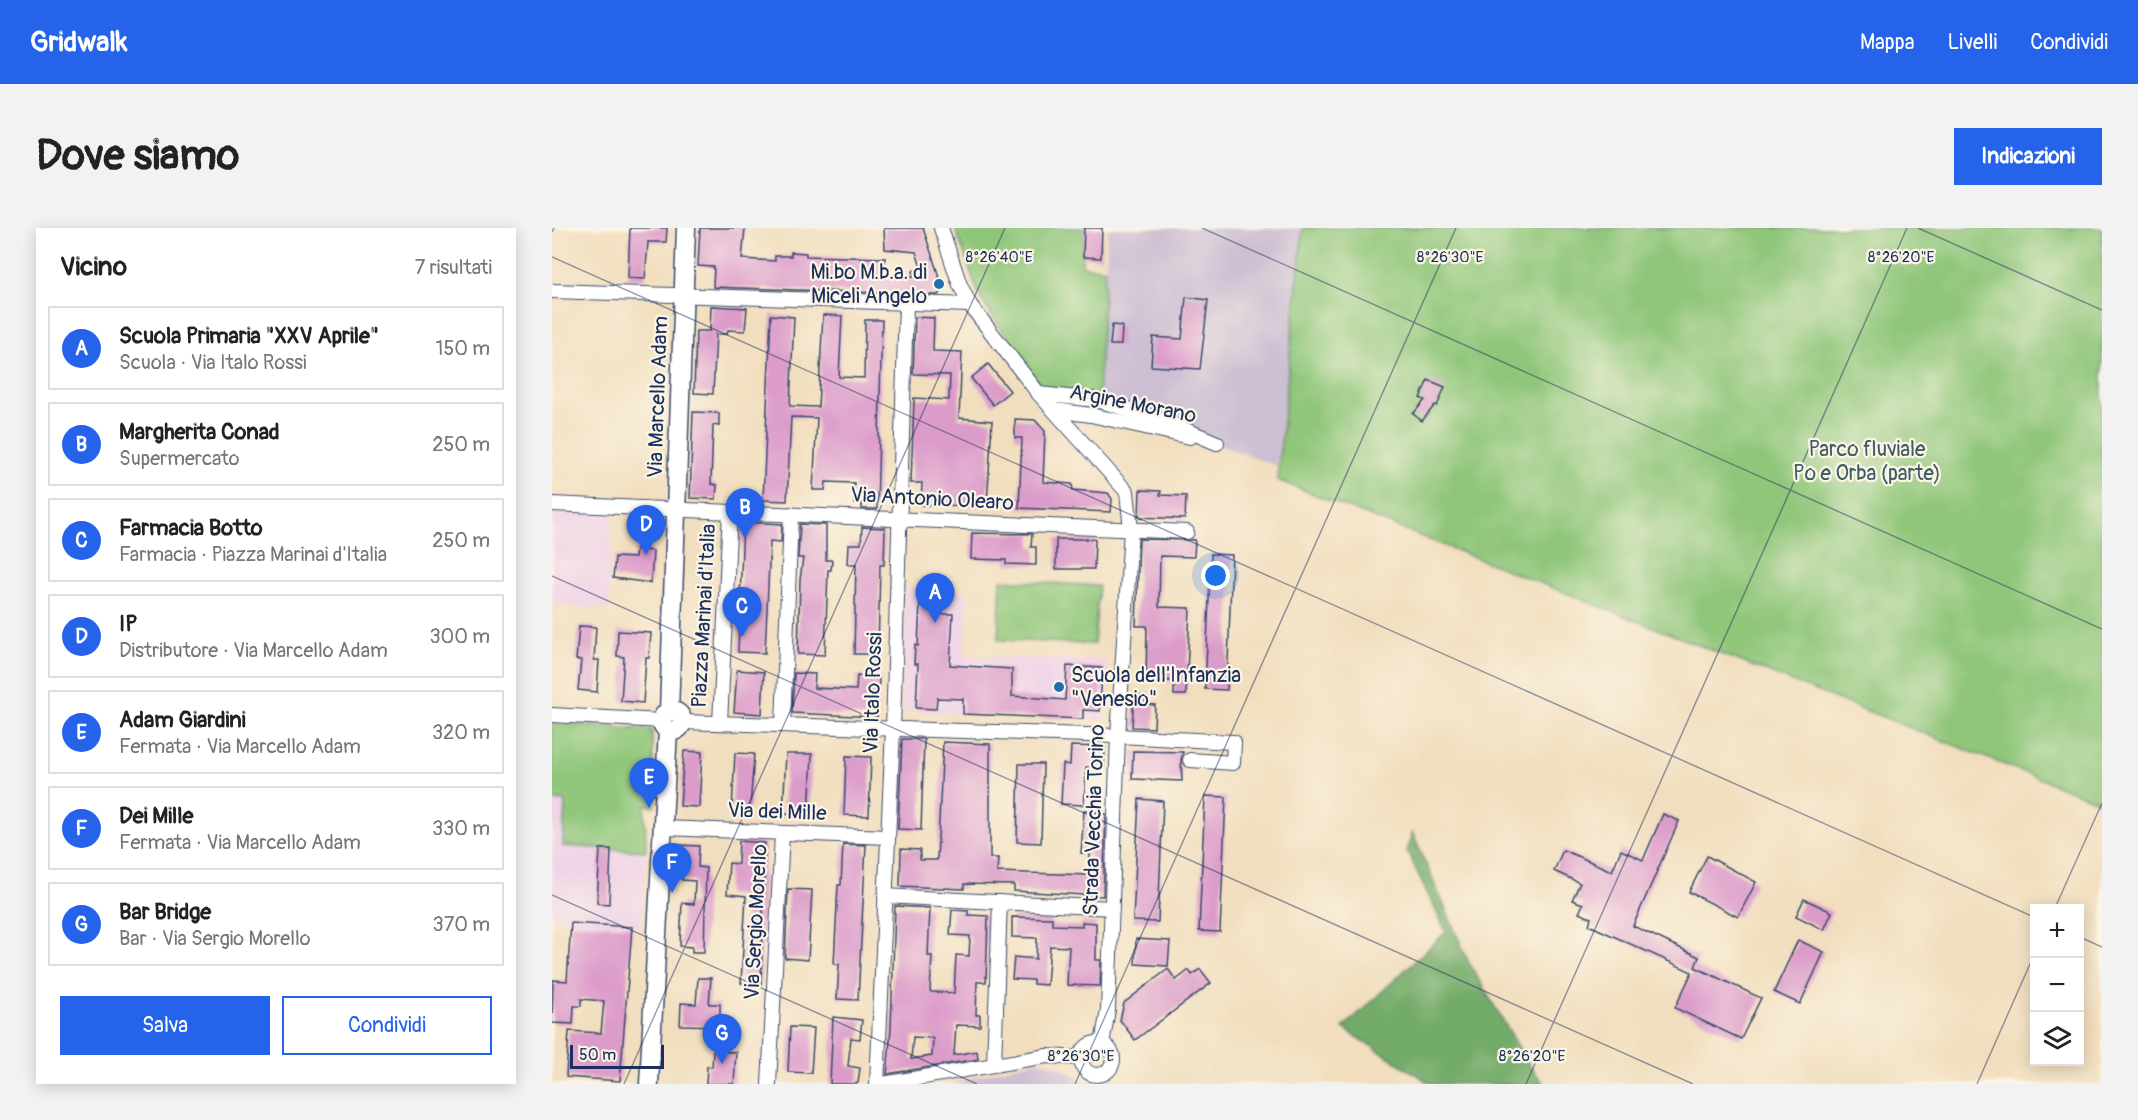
<!DOCTYPE html>
<html lang="it">
<meta charset="utf-8">
<style>
body{margin:0;font-family:Pangolin,sans-serif;background:#f2f2f2;color:#222}
.controls{position:absolute;right:18px;bottom:18px;display:grid;overflow:hidden;border-radius:0px;box-shadow:0 3px 15px #0003}
.controls button{width:54px;height:54px;display:grid;place-items:center;padding:0;border:0;border-bottom:2px solid #e0e0e0;background:#fff;color:#222;font:30px sans-serif}
.scale{position:absolute;left:18px;bottom:15px;width:94px;box-sizing:border-box;padding-left:6px;border:3px solid #1b2f5e;border-top:0;font-size:16px;line-height:21px;white-space:nowrap;color:#1b2f5e;-webkit-text-stroke:4px #fcf5e5;paint-order:stroke}
.you{position:absolute;left:664px;top:348px;width:21px;height:21px;margin:-15px;border:4px solid #fff;border-radius:50%;background:#1a73e8;box-shadow:0 0 0 9px #1a73e833}
.badge{display:grid;place-items:center;width:39px;height:39px;border-radius:50%;background:#2563eb;color:#fff;font-size:20px;font-weight:700}
.pin{position:absolute;translate:-50% -50px;filter:drop-shadow(0 2px 3px #0008)}
.pin::after{content:'';position:absolute;top:32px;width:21px;height:18px;background:inherit;clip-path:polygon(0 0,100% 0,50% 100%)}
.list{margin:0;padding:0;list-style:none}
h2{display:flex;justify-content:space-between;align-items:center;height:78px;margin:0;padding:0 24px;font-size:26px}
h2 small{font-size:20px;font-weight:400;color:#767676}
.list li{display:grid;grid-template-columns:39px 1fr auto;gap:18px;align-items:center;box-sizing:border-box;height:84px;margin:0 12px 12px;padding:0 12px;border:2px solid #e0e0e0;border-radius:0px}
.list b{display:block;font-size:22px;white-space:nowrap}
.list p{margin:0;font-size:20px;white-space:nowrap;color:#767676}
.list em{font-size:20px;font-style:normal;color:#767676}
.actions{display:flex;gap:12px;padding:18px 24px}
.actions a{flex:1;padding:14px 0;border:2px solid #2563eb;border-radius:0px;text-align:center;font-size:21px;color:#2563eb}
.actions .main{background:#2563eb;color:#fff}
.icon{flex:none;width:33px;height:33px;fill:none;stroke:currentColor;stroke-width:2;stroke-linecap:round;stroke-linejoin:round}
.map{position:relative;flex:none;width:1550px;height:856px;overflow:hidden;border-radius:0px}
header{display:flex;align-items:center;gap:36px;box-sizing:border-box;height:84px;padding:0 30px;background:#2563eb;color:#fff}
header strong{font-size:28px}
nav{display:flex;gap:33px;margin-inline-start:auto;font-size:21px}
.intro{display:flex;align-items:center;justify-content:space-between;box-sizing:border-box;height:144px;padding:0 36px}
h1{margin:0;font-size:42px}
.button{padding:15px 27px;border-radius:0px;background:#2563eb;color:#fff;font-size:21px;font-weight:700}
main{display:flex;gap:36px;padding:0 36px}
aside{flex:1;background:#fff;border-radius:0px;box-shadow:0 3px 15px #0003}
.map>svg:first-child{display:block}
</style>
<header>
<strong>Gridwalk</strong>
<nav><a>Mappa</a><a>Livelli</a><a>Condividi</a></nav>
</header>
<div class="intro"><h1>Dove siamo</h1><a class="button">Indicazioni</a></div>
<main>
<aside>
<h2>Vicino<small>7 risultati</small></h2>
<ul class="list">
<li><span class="badge">A</span><div><b>Scuola Primaria &quot;XXV Aprile&quot;</b><p>Scuola · Via Italo Rossi</p></div><em>150 m</em></li>
<li><span class="badge">B</span><div><b>Margherita Conad</b><p>Supermercato</p></div><em>250 m</em></li>
<li><span class="badge">C</span><div><b>Farmacia Botto</b><p>Farmacia · Piazza Marinai d'Italia</p></div><em>250 m</em></li>
<li><span class="badge">D</span><div><b>IP</b><p>Distributore · Via Marcello Adam</p></div><em>300 m</em></li>
<li><span class="badge">E</span><div><b>Adam Giardini</b><p>Fermata · Via Marcello Adam</p></div><em>320 m</em></li>
<li><span class="badge">F</span><div><b>Dei Mille</b><p>Fermata · Via Marcello Adam</p></div><em>330 m</em></li>
<li><span class="badge">G</span><div><b>Bar Bridge</b><p>Bar · Via Sergio Morello</p></div><em>370 m</em></li>
</ul>
<div class="actions"><a class="main">Salva</a><a>Condividi</a></div>
</aside>
<div class="map">
<svg width="1550" height="856" viewBox="0 0 1550 856">
<rect width="100%" height="100%" fill="#fcf5e5"/>
<filter id="ink" filterUnits="userSpaceOnUse"><feTurbulence type="fractalNoise" baseFrequency=".0167" numOctaves="2"/><feDisplacementMap in="SourceGraphic" scale="12" xChannelSelector="R" yChannelSelector="G"/><feConvolveMatrix kernelMatrix="1 2 1 2 8 2 1 2 1" color-interpolation-filters="sRGB"/></filter>
<filter id="wash" filterUnits="userSpaceOnUse"><feTurbulence type="fractalNoise" baseFrequency=".008" numOctaves="4" result="noise"/><feDisplacementMap in="SourceGraphic" scale="24" xChannelSelector="R" yChannelSelector="G"/><feGaussianBlur stdDeviation="1.35" result="paint"/><feColorMatrix in="noise" values="0 0 0 0 0 0 0 0 0 0 0 0 0 0 0 0 0 1.4 0 .05"/><feComposite in="paint" operator="in"/></filter>
<g filter="url(#wash)">
<rect width="100%" height="100%" fill="#f1debe"/>
<g fill="#eed0e7">
<path d="M0,282L60,285L57,381L0,377Z"/>
<path d="M354,361L416,365L412,428L555,432L551,492L459,487L350,483Z"/>
<path d="M0,572L13,573L11,618L94,623L89,699L25,696V692L0,690Z"/>
</g>
<g fill="#ccbed3">
<path d="M556,0H751L725,238L546,171Z"/>
<path d="M485,832L507,839L528,850L535,856H400Z"/>
</g>
<g fill="#8fc679" stroke="#557a6c" stroke-width="1.5">
<path d="M403,0H532L530,38L553,41L546,171L489,159L428,70Z"/>
<path d="M751,0H1550V575L725,252Z"/>
<path d="M449,352L547,358L542,416L446,412Z"/>
<path d="M0,495L100,502L102,578L93,577L94,623L11,618L13,573L0,572Z"/>
</g>
<path fill="#73ab69" stroke="#476d64" stroke-width="1.5" d="M860,604L917,735L976,835L992,856H879L791,800L894,704L855,623Z"/>
<g id="blocks">
<g fill="#dc9cca" fill-rule="evenodd">
<path d="M78,0H115L114,14H96L93,51L76,50Z"/>
<path d="M148,0H193L190,31L223,33V28H239V24L254,25V28L333,30L332,48H363L361,43L369,39L364,24L333,21L332,0H371L391,61L386,67L161,59L162,39L146,38Z"/>
<path d="M532,0H550L549,30L531,29Z"/>
<path d="M634,69L656,72L648,141L599,138L601,109L630,111Z"/>
<path d="M159,78L195,80L193,103L176,102L175,106H164L161,166L142,165L144,103H158Z"/>
<path d="M219,87L242,89L238,178L266,179L271,87L290,88L287,149L312,150L313,92H330L325,281H310V275H302V255L274,254L273,262H261L265,190L239,189L235,273L211,272Z"/>
<path d="M363,89L382,90L381,123L410,124L407,190L440,193L435,278L369,277L370,255H359L362,170L397,172L398,147L361,146Z"/>
<path d="M560,97L570,98L569,117H558Z"/>
<path d="M436,136L458,163L441,177L419,150Z"/>
<path d="M876,152L893,159L885,178L883,177L870,193L861,186L873,172L868,170Z"/>
<path d="M141,184L167,185V198L161,197L159,256L165,257L164,271L138,270Z"/>
<path d="M463,191L483,192L493,203L491,254L520,256L521,262L556,265L560,271L559,284L467,280L470,210H463Z"/>
<path d="M588,262L609,263L608,267L634,268L633,291L587,289Z"/>
<path d="M191,294L230,296L229,314L218,313L213,425L186,424Z"/>
<path d="M248,296L274,297V332H280L279,342H276L273,427L246,426L248,352L251,330H246Z"/>
<path d="M310,299L333,300L332,337H328L326,426H302L304,336H296L297,316H309Z"/>
<path d="M420,305L480,306L479,319H484V337L454,336V332L419,331Z"/>
<path d="M504,311H543L542,341H504Z"/>
<path d="M587,311L643,312L642,329L608,328L607,379L638,380L634,467H622V453L594,452L595,398H584Z"/>
<path d="M84,321L101,323L99,355L61,350L63,329L83,330Z"/>
<path d="M659,326L680,327L675,462L653,461Z"/>
<path d="M368,374L388,375V386H401L398,437L460,441V468L513,472L515,438L550,440L548,483L531,482V491L411,486V471L385,470L384,481L364,480L366,436H362L363,417L366,418Z"/>
<path d="M27,398L44,399L42,432H47L45,464L26,462L29,432H24Z"/>
<path d="M66,403L99,405L97,430H94L91,475L69,473L72,429L65,428Z"/>
<path d="M185,442L212,444L210,486L182,484Z"/>
<path d="M242,445L263,446L262,460L304,462L305,448L327,449L325,489L240,485Z"/>
<path d="M582,467L593,468V476L603,477L602,500L580,499Z"/>
<path d="M350,511H372L369,602L346,601Z"/>
<path d="M391,514L438,516V630H446L445,644L538,647V626L529,625L532,582L554,586L551,668L462,663V657L412,656V661L348,658L349,621L368,622V632H385Z"/>
<path d="M519,518L553,519L552,540L534,539L532,577L509,576L511,536L518,537Z"/>
<path d="M132,523L150,524L147,579L128,578Z"/>
<path d="M581,523L631,524L629,532L630,553L580,551Z"/>
<path d="M183,525L202,526L198,581H180Z"/>
<path d="M234,526H260L257,586L231,585Z"/>
<path d="M294,528L319,529L317,588L292,587Z"/>
<path d="M467,536H491L489,615L465,614Z"/>
<path d="M653,568L674,569L668,704L647,703Z"/>
<path d="M587,571L611,573L606,694L581,693Z"/>
<path d="M1111,586L1127,593L1081,698L1147,729L1143,739L1209,770L1189,811L1123,780L1140,744L1037,697L1039,690L1027,685L1031,676L1020,672L1028,655L1002,643L1011,622L1060,643L1069,622L1091,632Z"/>
<path d="M187,613L213,615L209,757L189,755L194,668L175,666L177,635L186,636Z"/>
<path d="M291,616L314,617L306,772L285,771L287,736H282L286,657H289Z"/>
<path d="M126,617L147,618L146,639L154,640L152,724H140V719L128,718L130,675L142,676L143,653L130,652V649H124Z"/>
<path d="M48,621H59L57,676L45,675Z"/>
<path d="M1155,628L1204,654L1186,689L1137,664Z"/>
<path d="M236,661L260,662L256,732L233,730Z"/>
<path d="M1252,671L1280,684L1272,702L1244,688Z"/>
<path d="M343,678L378,680L376,728H380L378,763L380,764L402,765L404,727L417,728L418,708L398,707L400,682L416,683V687L436,688L434,754H425L424,787H428V798L404,797L402,827L425,823L426,831L335,846L339,801ZM361,809L381,810L380,828L359,831Z"/>
<path d="M460,689L500,690V697L530,698V694L544,695V732H549L548,758L515,757L517,719L498,718L495,757L481,756V752L460,751L462,729L484,731L485,710L460,709Z"/>
<path d="M19,695L80,699L68,853L14,849L17,803L49,805L52,773L29,771V778H22L21,796L0,795L1,752L15,753Z"/>
<path d="M584,711L618,713L616,738L583,736Z"/>
<path d="M1246,712L1272,724L1248,776L1222,764Z"/>
<path d="M616,741L624,752L637,742L640,747L648,741L659,755L583,812L568,792L572,775Z"/>
<path d="M146,750H159L157,776H168V798L128,797L129,775L144,776Z"/>
<path d="M281,789L310,792L308,811L299,810L296,838L308,840L306,855L302,856H278Z"/>
<path d="M238,799L262,800L259,845L236,844Z"/>
<path d="M161,823L184,824L182,856H154L155,838L160,839Z"/>
</g>
</g>
</g>
<g filter="url(#ink)">
<use href="#blocks" fill-opacity="0" stroke="#3b496c" stroke-width="1.5"/>
<g fill="none" stroke-linecap="round" stroke-linejoin="round">
<defs>
<g id="minor">
<path d="M389,0L408,57L418,77L487,166L575,264L579,302L566,508L556,782L550,816"/>
<path d="M0,63L418,77"/>
<path d="M487,166L545,172L605,190L665,215"/>
<path d="M502,182L539,187L638,209"/>
<path d="M0,276L635,304"/>
<path d="M0,487L110,493"/>
<path d="M130,494L566,508L682,514L681,535L638,532"/>
<path d="M168,495L178,284"/>
<path d="M231,497L239,286"/>
<path d="M112,600L336,609"/>
<path d="M333,668L560,680"/>
<circle cx="545" cy="831" r="16"/>
<path d="M442,836L448,674"/>
<path d="M217,856L230,606"/>
<path d="M325,856L341,501L354,76"/>
<path d="M331,856L495,828L529,830"/>
</g>
<g id="major">
<circle cx="120" cy="493" r="10"/>
<path d="M117,484L134,0"/>
<path d="M97,856L116,502"/>
</g>
</defs>
<use href="#minor" stroke="#3b496c" stroke-width="16"/>
<use href="#major" stroke="#3b496c" stroke-width="21"/>
<use href="#minor" stroke="#fff" stroke-width="14"/>
<use href="#major" stroke="#fff" stroke-width="18"/>
</g>
</g>
<path fill="none" stroke="#1b2f5e" stroke-width="1.5" stroke-opacity="0.45" d="M650,0L1550,401M1366,0L1550,82M0,4L2,0M0,29L1482,689M0,348L1141,856M0,667L425,856M1503,680L1550,575M1528,709L1550,719M72,856L453,0M523,856L904,0M974,856L1355,0M1425,856L1482,727"/>
<g fill="#1f6fb2" stroke="#fcf5e5" stroke-width="2">
<circle cx="387" cy="56" r="6"/>
<circle cx="507" cy="459" r="6"/>
</g>
<g text-anchor="middle" dominant-baseline="central" stroke-width="4.5" stroke-linejoin="round" paint-order="stroke">
<g font-size="21" fill="#1b2f5e" stroke="#fcf5e5" text-anchor="end">
<text x="375" y="44">Mi.bo M.b.a. di<tspan x="375" dy="24">Miceli Angelo</tspan></text>
<text x="519" y="447" text-anchor="start">Scuola dell'Infanzia<tspan x="519" dy="24">"Venesio"</tspan></text>
</g>
<g font-size="21" fill="#1b2f5e" stroke="#fcf5e5">
<text transform="translate(106 169) rotate(-88)">Via Marcello Adam</text>
<text transform="translate(581 176) rotate(11)">Argine Morano</text>
<text transform="translate(380 271) rotate(3)">Via Antonio Olearo</text>
<text transform="translate(152 388) rotate(-87)">Piazza Marinai d'Italia</text>
<text transform="translate(321 465) rotate(-88)">Via Italo Rossi</text>
<text transform="translate(225 584) rotate(2)">Via dei Mille</text>
<text transform="translate(542 592) rotate(-88)">Strada Vecchia Torino</text>
<text transform="translate(204 694) rotate(-87)">Via Sergio Morello</text>
</g>
<g font-size="21" fill="#3e5c66" stroke="#fcf5e5">
<text x="1315" y="221">Parco fluviale<tspan x="1315" dy="24">Po e Orba (parte)</tspan></text>
</g>
</g>
<g font-size="15" text-anchor="middle" fill="#1b2f5e" stroke="#fcf5e5" stroke-width="4.5" stroke-linejoin="round" paint-order="stroke">
<text x="447" y="34">8°26'40"E</text>
<text x="898" y="34">8°26'30"E</text>
<text x="1349" y="34">8°26'20"E</text>
<text x="529" y="833">8°26'30"E</text>
<text x="980" y="833">8°26'20"E</text>
</g>
</svg>
<div class="controls">
<button>+</button>
<button>−</button>
<button><svg class="icon" aria-label="layers" viewBox="0 0 24 24"><path d="M12 4l9 5-9 5-9-5zM3 14l9 5 9-5"/></svg></button>
</div>
<div class="scale">50 m</div>
<div class="you"></div>
<div class="pin badge" style="left:383px;top:395px">A</div>
<div class="pin badge" style="left:193px;top:310px">B</div>
<div class="pin badge" style="left:190px;top:409px">C</div>
<div class="pin badge" style="left:94px;top:327px">D</div>
<div class="pin badge" style="left:97px;top:580px">E</div>
<div class="pin badge" style="left:120px;top:665px">F</div>
<div class="pin badge" style="left:170px;top:836px">G</div>
</div>
</main>
